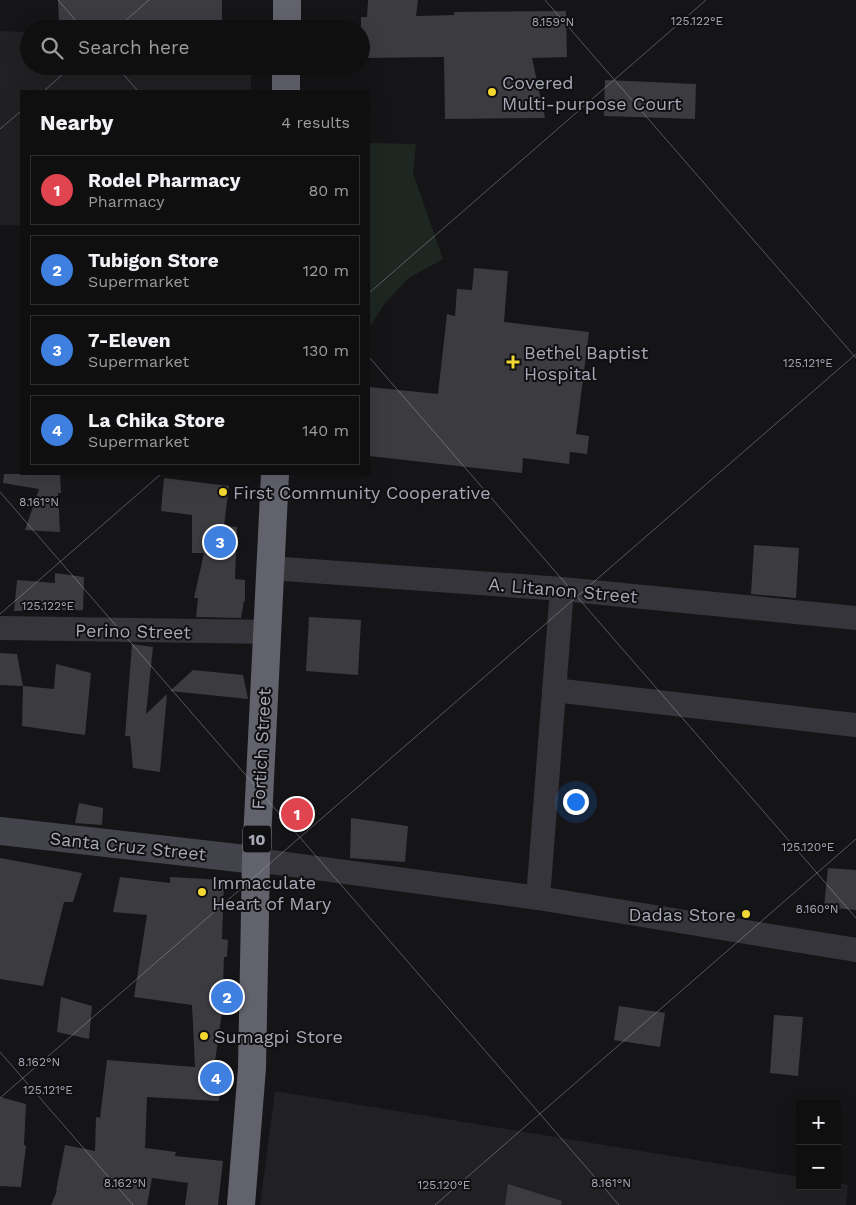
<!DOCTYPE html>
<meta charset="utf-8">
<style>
body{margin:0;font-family:"Work Sans",sans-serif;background:#1e1d1e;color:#f1f3f6}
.controls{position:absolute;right:15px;bottom:15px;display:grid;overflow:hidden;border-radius:0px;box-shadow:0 5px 20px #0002}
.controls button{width:45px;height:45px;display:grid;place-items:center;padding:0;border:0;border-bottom:1px solid #302f30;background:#100f10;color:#f1f3f6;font:25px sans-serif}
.you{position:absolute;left:575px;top:801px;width:18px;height:18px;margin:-12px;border:4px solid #fff;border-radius:50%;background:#1a73e8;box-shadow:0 0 0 8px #1a73e833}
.badge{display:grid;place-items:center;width:32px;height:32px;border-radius:50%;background:#f2d831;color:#fff;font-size:16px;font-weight:700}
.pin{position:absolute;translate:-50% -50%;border:2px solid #fff;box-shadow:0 1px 5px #0006}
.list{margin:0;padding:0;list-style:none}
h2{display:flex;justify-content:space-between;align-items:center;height:65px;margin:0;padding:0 20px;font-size:21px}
h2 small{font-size:16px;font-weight:400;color:#9c9c9f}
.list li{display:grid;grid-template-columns:32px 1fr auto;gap:15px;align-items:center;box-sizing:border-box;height:70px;margin:0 10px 10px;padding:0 10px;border:1px solid #302f30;border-radius:0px}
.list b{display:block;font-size:19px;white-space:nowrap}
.list p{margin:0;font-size:16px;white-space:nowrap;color:#9c9c9f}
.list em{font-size:16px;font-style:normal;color:#9c9c9f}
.icon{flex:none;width:28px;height:28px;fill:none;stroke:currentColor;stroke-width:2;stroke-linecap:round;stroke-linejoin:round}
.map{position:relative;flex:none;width:856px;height:1205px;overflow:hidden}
.search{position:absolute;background:#100f10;box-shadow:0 5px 20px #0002;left:20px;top:20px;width:350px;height:55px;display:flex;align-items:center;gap:12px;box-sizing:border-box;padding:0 18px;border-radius:28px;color:#9c9c9f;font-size:19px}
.panel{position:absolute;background:#100f10;box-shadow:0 5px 20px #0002;left:20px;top:90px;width:350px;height:385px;border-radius:0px}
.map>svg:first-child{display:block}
</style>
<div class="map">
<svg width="856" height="1205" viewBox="0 0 856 1205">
<rect width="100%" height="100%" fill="#151416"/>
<g fill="#212023">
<path d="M0,31L29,32V66H251V91H21V225H0Z"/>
<path d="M275,1091L800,1177V1186H837V1183L848,1185L846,1205H260Z"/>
</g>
<path fill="#1e2621" d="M369,143L416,144L413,173L443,259L409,278L385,303L369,328Z"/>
<g fill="#3c3c40">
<path d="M58,0H222V21L59,23Z"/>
<path d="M368,0H418L416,16L454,15V12L566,11L567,57L532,58L545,118L445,119L444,57L361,58V17H367Z"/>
<path d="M605,80L696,84L695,119L604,116Z"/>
<path d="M474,268L508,271L504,322L589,332L576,434L589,436L587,454L570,452L569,464L523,458L522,473L369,456V387L438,394L447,314L455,316L457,289L472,290Z"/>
<path d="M4,474H60L61,493H58L60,532L25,530L39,489L3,483Z"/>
<path d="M164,478L229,486L224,526L237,527L235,579L245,580V601H244L241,618L196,617L198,598H194L204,553H192V515L161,511Z"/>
<path d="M754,545L799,548L796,598L751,594Z"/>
<path d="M55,573L84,577L83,610L14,611L17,580L55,583Z"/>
<path d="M309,617L361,620L358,675L306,671Z"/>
<path d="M132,644L153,647L146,714L167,694L160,772L133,768L130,736H125Z"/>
<path d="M0,653L17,654L23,686L0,685Z"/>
<path d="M56,664L91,673L85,735L22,726L23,686L54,689Z"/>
<path d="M193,670L243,675L248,699L170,691Z"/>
<path d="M79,803L103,808L102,825L75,823Z"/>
<path d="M351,818L408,826L405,862L350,858Z"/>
<path d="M0,858L82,873L73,902H64L43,986L0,979Z"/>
<path d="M828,868L856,870V910L824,907Z"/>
<path d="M120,877L170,883V877L224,880L222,939L228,940L227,957H224L222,1012L214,1068L222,1069L219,1101L147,1097L145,1148L176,1152L175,1156L223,1161L218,1205H185L188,1183L152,1178L147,1205H51L57,1191H56L65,1145L95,1151L96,1117L100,1118L107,1060L195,1067L192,1005L134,997L147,915L113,912Z"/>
<path d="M61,997L92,1006L89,1039L57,1032Z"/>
<path d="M619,1006L665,1013L660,1047L614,1040Z"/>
<path d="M774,1015L803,1017L798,1076L770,1073Z"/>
<path d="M0,1097L26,1104L24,1145L26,1146L21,1187L0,1186Z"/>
<path d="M508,1184L562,1201L561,1205H505Z"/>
</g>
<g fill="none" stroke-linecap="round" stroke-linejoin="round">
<g stroke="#36353b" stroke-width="24">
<path d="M270,568L562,589L856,618"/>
<path d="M0,628L267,632"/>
<path d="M554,690L856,725"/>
<path d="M256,860L538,898L856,950"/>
<path d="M538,898L562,589"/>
</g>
<path stroke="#43444b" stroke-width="28" d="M0,831L256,860"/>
<g stroke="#61626c" stroke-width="28">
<path d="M287,29V0"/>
<path d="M286,91V66"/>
<path d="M241,1205L252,1068L256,860L275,474"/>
</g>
</g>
<path fill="none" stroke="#a6a8b6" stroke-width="1" stroke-opacity="0.45" d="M58,0L83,29M545,0L856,358M116,29L149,0M116,66L138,91M44,91L72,66M0,129L21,111M369,293L706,0M369,357L856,918M0,492L619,1205M0,614L161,474M0,1052L133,1205M0,1098L856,354M435,1205L856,839"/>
<g fill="#f2d831" stroke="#100f11" stroke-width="2">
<circle cx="492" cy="92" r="5"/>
<path d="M510.5 354.5h5v5h5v5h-5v5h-5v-5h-5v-5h5z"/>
<circle cx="223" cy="492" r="5"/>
<circle cx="202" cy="892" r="5"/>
<circle cx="746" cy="914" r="5"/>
<circle cx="204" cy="1036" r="5"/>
</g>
<g text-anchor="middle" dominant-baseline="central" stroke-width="4" stroke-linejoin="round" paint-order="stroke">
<rect fill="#100f11" stroke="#797a84" stroke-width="1" x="243" y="825.5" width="28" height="27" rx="4"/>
<g font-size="16" font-weight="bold" fill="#a6a8b6">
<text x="257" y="839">10</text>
</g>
<g font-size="18" fill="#a6a8b6" stroke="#100f11" text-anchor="start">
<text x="502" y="82">Covered<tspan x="502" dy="21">Multi-purpose Court</tspan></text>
<text x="524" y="352">Bethel Baptist<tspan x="524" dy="21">Hospital</tspan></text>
<text x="233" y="492">First Community Cooperative</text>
<text x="212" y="882">Immaculate<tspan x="212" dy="21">Heart of Mary</tspan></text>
<text x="736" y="914" text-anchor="end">Dadas Store</text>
<text x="214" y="1036">Sumagpi Store</text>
</g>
<g font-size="18" fill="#a6a8b6" stroke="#100f11">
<text transform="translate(563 590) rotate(5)">A. Litanon Street</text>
<text transform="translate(133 631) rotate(1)">Perino Street</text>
<text transform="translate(261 749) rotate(-87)">Fortich Street</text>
<text transform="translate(128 846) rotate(6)">Santa Cruz Street</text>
</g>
</g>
<g font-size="12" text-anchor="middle" fill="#a6a8b6" stroke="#100f11" stroke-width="4" stroke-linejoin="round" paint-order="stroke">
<text x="697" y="25">125.122°E</text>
<text x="553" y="26">8.159°N</text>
<text x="808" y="367">125.121°E</text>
<text x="39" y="506">8.161°N</text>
<text x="48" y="610">125.122°E</text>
<text x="808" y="851">125.120°E</text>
<text x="817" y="913">8.160°N</text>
<text x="39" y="1066">8.162°N</text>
<text x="48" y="1094">125.121°E</text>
<text x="125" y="1187">8.162°N</text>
<text x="611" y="1187">8.161°N</text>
<text x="444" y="1189">125.120°E</text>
</g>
</svg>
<div class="controls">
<button>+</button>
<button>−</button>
</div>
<div class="you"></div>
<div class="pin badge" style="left:297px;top:814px;background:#e0444e">1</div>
<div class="pin badge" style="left:227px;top:997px;background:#3f7fe0">2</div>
<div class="pin badge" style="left:220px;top:542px;background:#3f7fe0">3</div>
<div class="pin badge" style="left:216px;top:1078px;background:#3f7fe0">4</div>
<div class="search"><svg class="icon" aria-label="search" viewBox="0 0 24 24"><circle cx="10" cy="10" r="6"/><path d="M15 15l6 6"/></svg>Search here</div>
<section class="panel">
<h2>Nearby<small>4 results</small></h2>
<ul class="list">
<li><span class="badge" style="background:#e0444e">1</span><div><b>Rodel Pharmacy</b><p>Pharmacy</p></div><em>80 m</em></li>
<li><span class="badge" style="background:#3f7fe0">2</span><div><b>Tubigon Store</b><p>Supermarket</p></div><em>120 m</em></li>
<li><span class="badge" style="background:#3f7fe0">3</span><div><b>7-Eleven</b><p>Supermarket</p></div><em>130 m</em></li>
<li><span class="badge" style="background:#3f7fe0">4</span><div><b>La Chika Store</b><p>Supermarket</p></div><em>140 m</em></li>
</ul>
</section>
</div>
